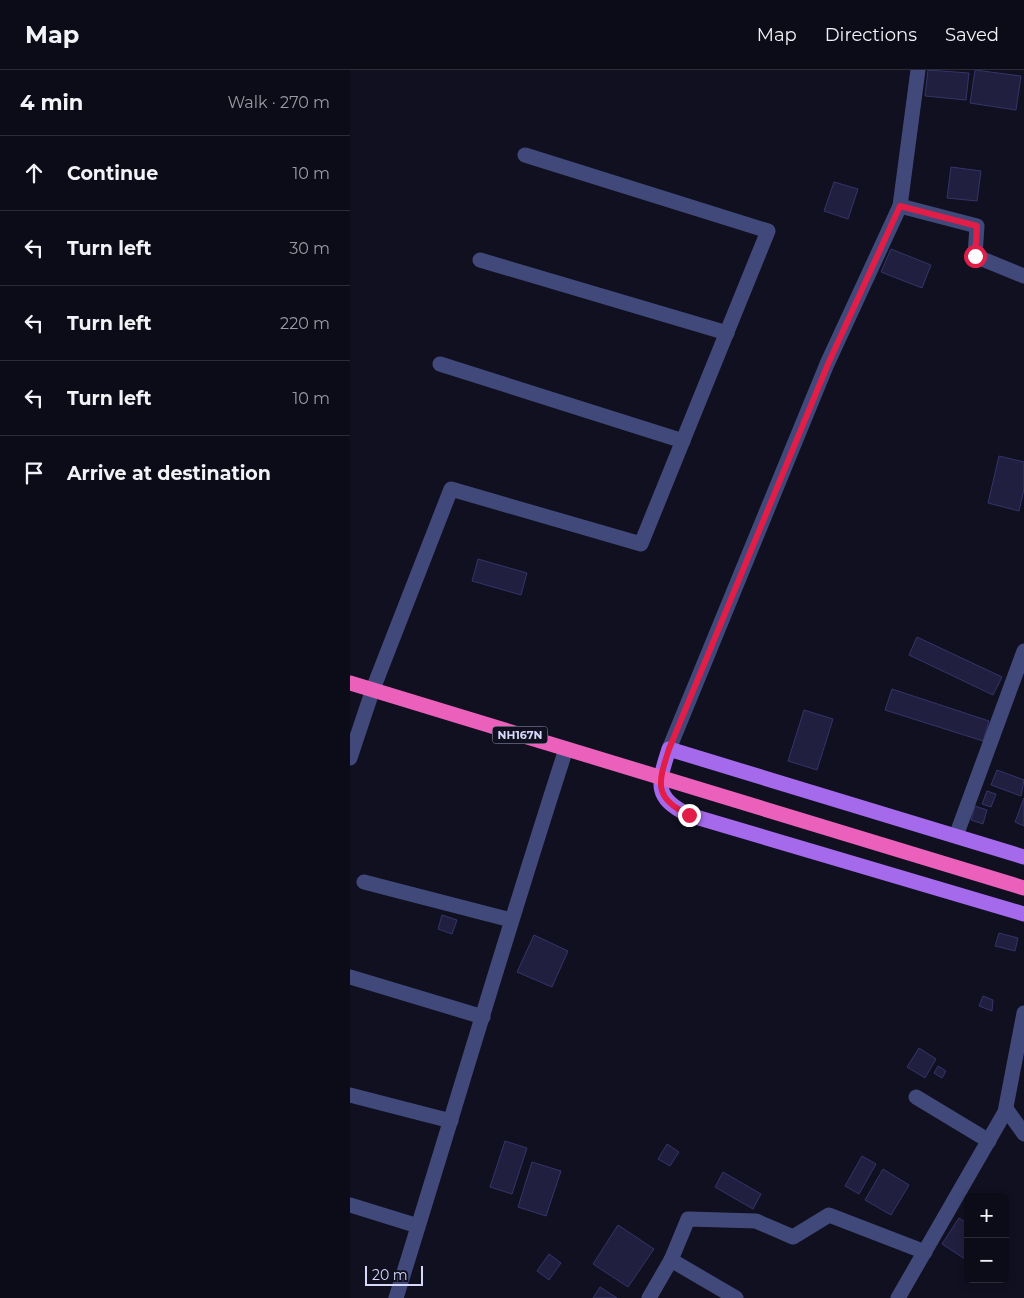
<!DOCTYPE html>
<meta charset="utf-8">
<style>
body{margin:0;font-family:Montserrat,sans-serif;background:#151522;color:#f1f3f6}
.controls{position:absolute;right:15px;bottom:15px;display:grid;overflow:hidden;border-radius:8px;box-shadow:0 2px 8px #0003}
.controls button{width:45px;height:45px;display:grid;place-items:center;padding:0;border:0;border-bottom:1px solid #2c2c38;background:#0c0c19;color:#f1f3f6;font:25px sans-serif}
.scale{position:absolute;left:15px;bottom:12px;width:58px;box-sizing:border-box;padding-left:5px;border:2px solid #d6d8fa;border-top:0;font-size:14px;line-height:18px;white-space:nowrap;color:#d6d8fa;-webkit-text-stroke:4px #101021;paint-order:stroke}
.stop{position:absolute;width:15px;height:15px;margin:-11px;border:4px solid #e11d48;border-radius:50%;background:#fff}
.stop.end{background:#e11d48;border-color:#fff;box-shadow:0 1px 5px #0008}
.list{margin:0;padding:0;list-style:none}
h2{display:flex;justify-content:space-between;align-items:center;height:65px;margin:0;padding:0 20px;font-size:21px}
h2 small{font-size:16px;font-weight:400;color:#9a9ba2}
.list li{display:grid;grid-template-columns:32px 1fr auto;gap:15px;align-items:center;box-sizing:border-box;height:75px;padding:0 20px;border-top:1px solid #2c2c38}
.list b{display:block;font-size:19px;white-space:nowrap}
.list em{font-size:16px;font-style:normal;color:#9a9ba2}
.icon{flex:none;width:28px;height:28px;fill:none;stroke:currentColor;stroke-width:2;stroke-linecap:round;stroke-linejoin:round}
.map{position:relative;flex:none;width:674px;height:1228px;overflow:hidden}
header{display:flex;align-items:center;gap:30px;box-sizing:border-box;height:70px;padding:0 25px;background:#0c0c19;border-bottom:1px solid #2c2c38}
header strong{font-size:24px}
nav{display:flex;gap:28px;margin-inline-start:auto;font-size:18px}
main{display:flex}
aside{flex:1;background:#0c0c19}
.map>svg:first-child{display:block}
</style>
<header>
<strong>Map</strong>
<nav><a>Map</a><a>Directions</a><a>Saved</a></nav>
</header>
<main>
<aside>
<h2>4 min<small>Walk · 270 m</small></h2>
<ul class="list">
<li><svg class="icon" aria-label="ahead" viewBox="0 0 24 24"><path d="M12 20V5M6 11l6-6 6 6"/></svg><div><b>Continue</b></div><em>10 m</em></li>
<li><svg class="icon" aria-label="left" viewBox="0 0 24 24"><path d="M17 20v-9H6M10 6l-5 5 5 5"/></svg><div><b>Turn left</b></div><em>30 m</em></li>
<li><svg class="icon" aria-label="left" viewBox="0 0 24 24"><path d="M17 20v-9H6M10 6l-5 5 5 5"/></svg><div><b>Turn left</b></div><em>220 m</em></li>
<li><svg class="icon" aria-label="left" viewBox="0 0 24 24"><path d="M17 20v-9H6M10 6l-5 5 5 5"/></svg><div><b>Turn left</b></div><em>10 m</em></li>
<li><svg class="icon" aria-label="arrive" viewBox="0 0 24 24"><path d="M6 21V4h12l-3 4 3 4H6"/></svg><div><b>Arrive at destination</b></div></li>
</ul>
</aside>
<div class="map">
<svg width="674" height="1228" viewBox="0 0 674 1228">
<rect width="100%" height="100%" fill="#101021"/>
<g fill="#201f3f" stroke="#353469">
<path d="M578,0L619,3L616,30L575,26Z"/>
<path d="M625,0L671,6L666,40L620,33Z"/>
<path d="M601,97L631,101L627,131L597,128Z"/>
<path d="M484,112L508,119L498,149L474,141Z"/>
<path d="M541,179L581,195L572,218L531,202Z"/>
<path d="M649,386L674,392V419L669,441L638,433Z"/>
<path d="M128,489L177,503L171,525L122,511Z"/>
<path d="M567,567L652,607L643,625L559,585Z"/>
<path d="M542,619L639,651L633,671L535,640Z"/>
<path d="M454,640L483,649L467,700L438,691Z"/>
<path d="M647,700L674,710L671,726L641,715Z"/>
<path d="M637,721L646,724L641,737L632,734Z"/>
<path d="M674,728V756L665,752Z"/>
<path d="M625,736L637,740L633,754L621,750Z"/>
<path d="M92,845L107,850L102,864L88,859Z"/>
<path d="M649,863L668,868L665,881L645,876Z"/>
<path d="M184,865L218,881L202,917L167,902Z"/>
<path d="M633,926L643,930L642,941L629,936Z"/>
<path d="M569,978L586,989L575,1008L557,997Z"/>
<path d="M588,996L596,1001L592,1008L584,1003Z"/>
<path d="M155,1071L177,1078L162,1124L140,1117Z"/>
<path d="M317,1074L329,1082L320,1096L308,1089Z"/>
<path d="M512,1086L526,1094L509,1124L495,1116Z"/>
<path d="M182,1092L211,1101L196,1146L168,1137Z"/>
<path d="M533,1099L559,1115L541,1145L515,1130Z"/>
<path d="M373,1102L411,1124L403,1139L365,1117Z"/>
<path d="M609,1148L618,1154V1191L592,1174Z"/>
<path d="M268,1155L304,1179L278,1217L243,1194Z"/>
<path d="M199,1184L211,1193L199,1210L187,1201Z"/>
<path d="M250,1217L267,1228H243Z"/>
</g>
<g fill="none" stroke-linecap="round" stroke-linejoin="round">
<g stroke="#41497a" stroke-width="15">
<path d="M550,136L627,156L625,186L674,206"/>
<path d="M130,190L377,263"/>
<path d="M90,294L333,371"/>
<path d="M319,679L477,294L550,136L568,0"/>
<path d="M0,688L23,619L101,419L291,474L418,161L175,85"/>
<path d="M606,766L674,581"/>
<path d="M14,812L161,850"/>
<path d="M0,907L133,947"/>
<path d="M0,1025L101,1051"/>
<path d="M566,1027L639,1071"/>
<path d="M655,1042L657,1040L674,1064"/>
<path d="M0,1135L68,1156"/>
<path d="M321,1190L338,1149L406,1151L443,1167L479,1145L575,1182"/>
<path d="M46,1228C103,1045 157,861 216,679"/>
<path d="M299,1228L321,1190L386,1228"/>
<path d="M548,1228L655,1042L674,943"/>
</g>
<path stroke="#a56aec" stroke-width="15" d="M674,787L319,679C308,713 303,728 339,745L674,844"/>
<path stroke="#eb60ba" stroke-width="15" d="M0,613L674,818"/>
</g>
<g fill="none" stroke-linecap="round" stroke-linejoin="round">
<path stroke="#e11d48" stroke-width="6" d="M339,745C303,728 308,713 319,679L478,294L550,136L627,156L625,186"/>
</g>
<g text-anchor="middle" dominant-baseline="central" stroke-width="5" stroke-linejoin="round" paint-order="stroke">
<rect fill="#101021" stroke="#9b9cb9" stroke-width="1" x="142.5" y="656.5" width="55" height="17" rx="4"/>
<g font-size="11" font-weight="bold" fill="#d6d8fa">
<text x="170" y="665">NH167N</text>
</g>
</g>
</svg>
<div class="controls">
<button>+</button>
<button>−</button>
</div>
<div class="scale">20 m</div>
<div class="stop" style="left:625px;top:186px"></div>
<div class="stop end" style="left:339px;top:745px"></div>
</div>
</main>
